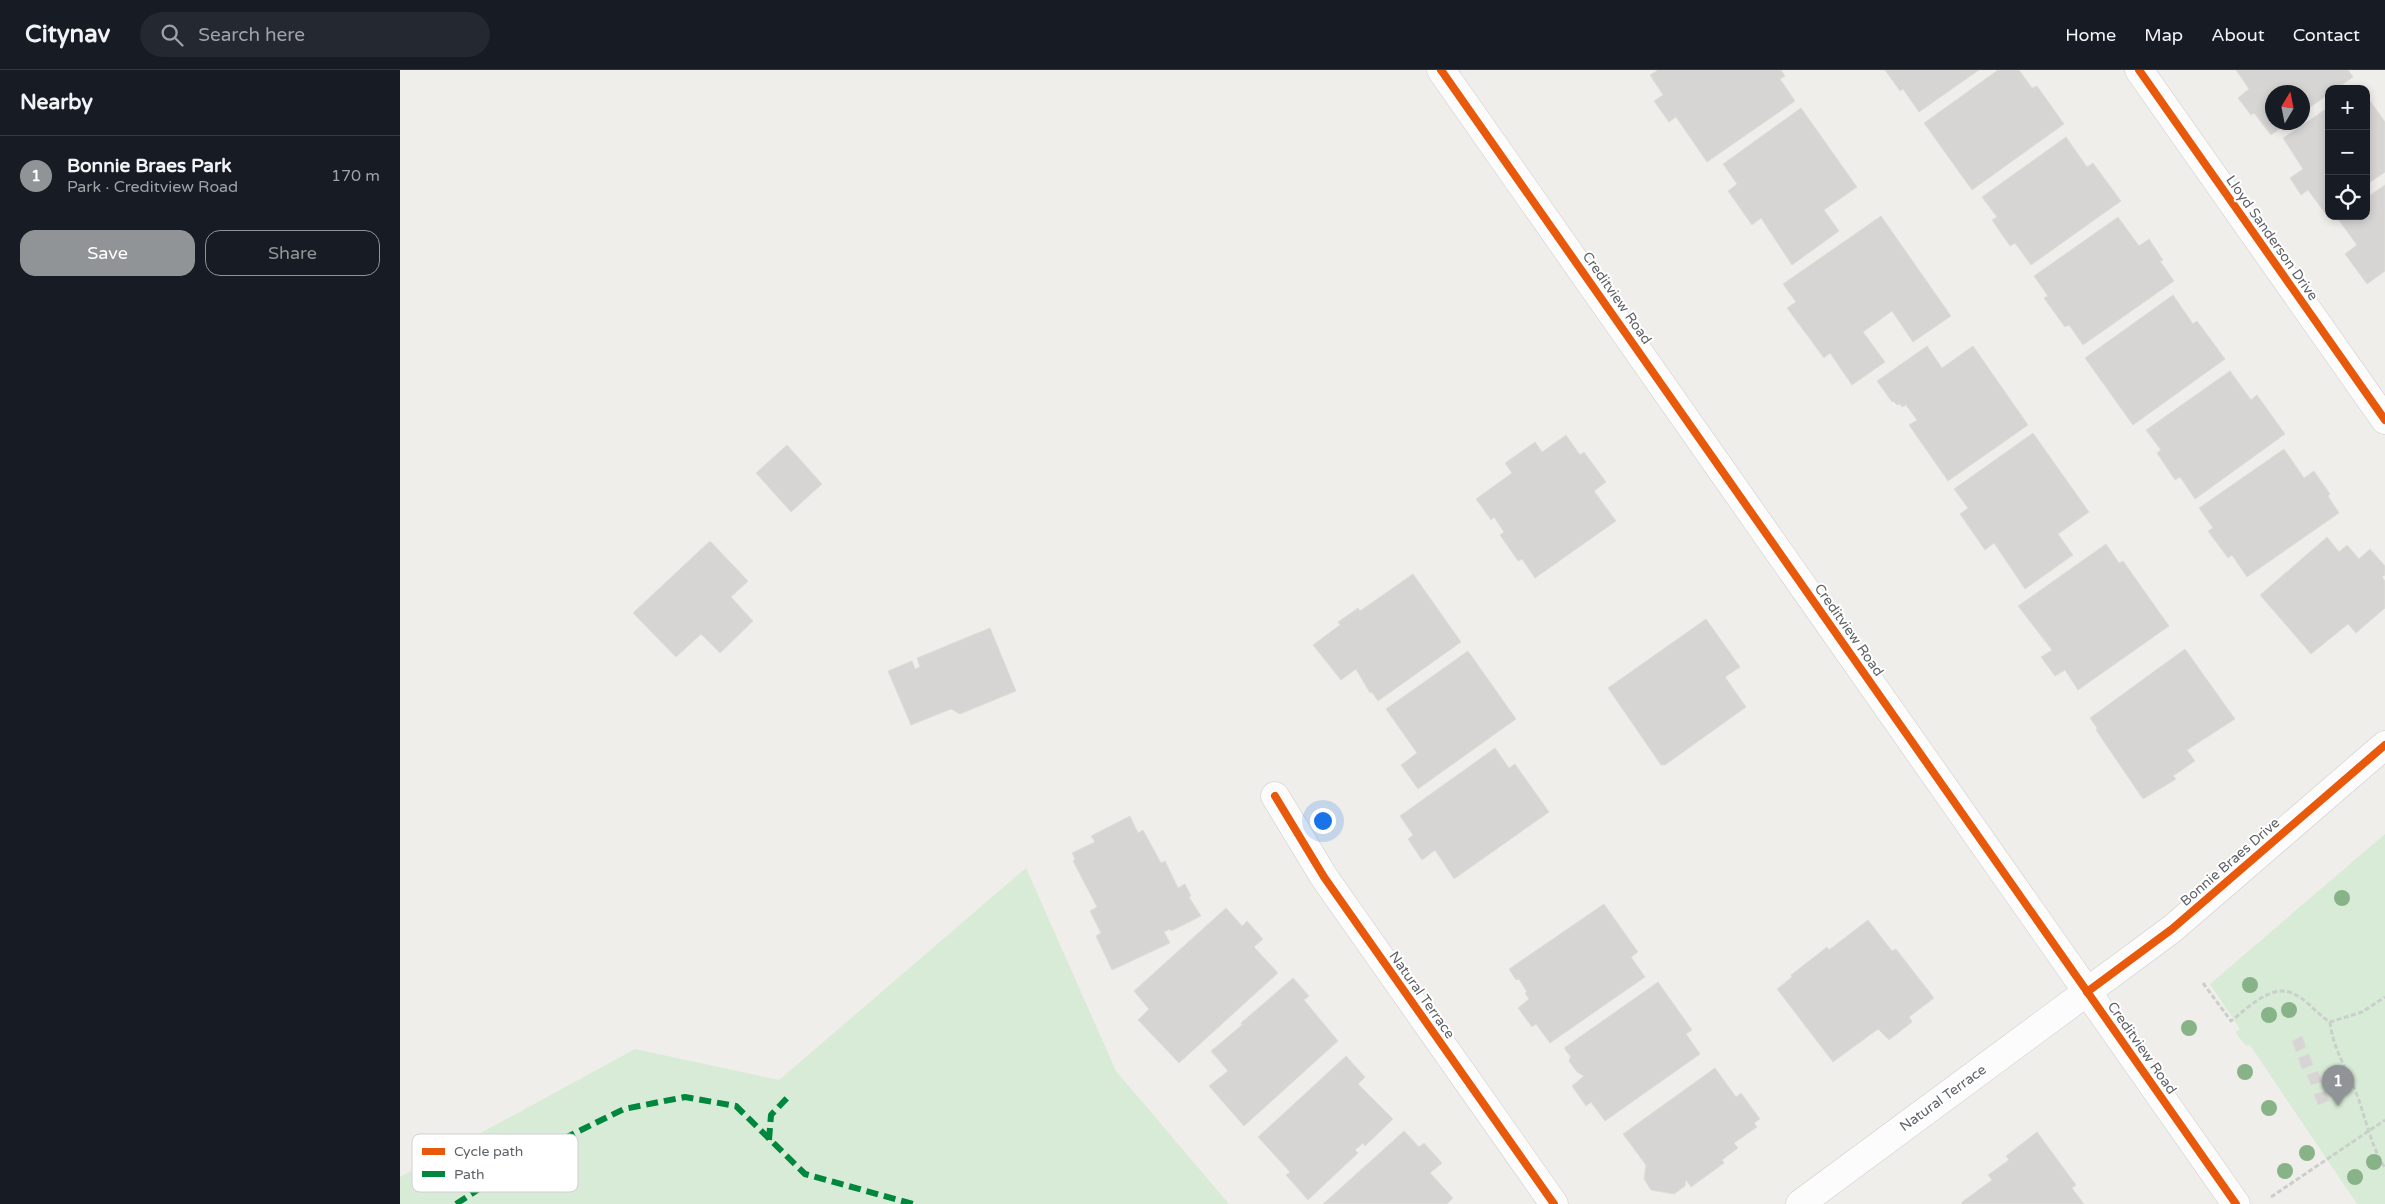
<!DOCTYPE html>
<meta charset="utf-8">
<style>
body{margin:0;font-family:"Varela Round",sans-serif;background:#242831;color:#f1f3f6}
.controls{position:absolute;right:15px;top:15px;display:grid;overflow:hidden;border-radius:10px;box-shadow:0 2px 8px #0003}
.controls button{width:45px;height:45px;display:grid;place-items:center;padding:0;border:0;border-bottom:1px solid #363941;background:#171b24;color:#f1f3f6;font:25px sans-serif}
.compass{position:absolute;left:1865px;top:15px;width:45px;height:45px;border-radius:50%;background:#171b24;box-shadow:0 2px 8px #0003;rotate:10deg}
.you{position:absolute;left:922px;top:750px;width:18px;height:18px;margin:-12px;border:4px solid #fff;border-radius:50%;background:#1a73e8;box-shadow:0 0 0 8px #1a73e833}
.badge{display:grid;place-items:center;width:32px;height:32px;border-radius:50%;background:#919496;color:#fff;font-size:16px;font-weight:700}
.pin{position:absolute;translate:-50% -41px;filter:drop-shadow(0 1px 2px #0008)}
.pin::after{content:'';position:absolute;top:26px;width:18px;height:15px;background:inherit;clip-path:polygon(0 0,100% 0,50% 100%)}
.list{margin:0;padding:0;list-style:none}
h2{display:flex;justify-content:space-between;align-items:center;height:65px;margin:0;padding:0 20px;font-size:21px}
h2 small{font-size:16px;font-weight:400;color:#9ea1a6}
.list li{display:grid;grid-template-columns:32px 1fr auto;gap:15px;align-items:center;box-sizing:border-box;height:80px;padding:0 20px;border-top:1px solid #363941}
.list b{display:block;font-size:19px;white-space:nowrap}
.list p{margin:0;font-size:16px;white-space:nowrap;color:#9ea1a6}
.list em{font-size:16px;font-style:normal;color:#9ea1a6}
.actions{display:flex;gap:10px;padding:15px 20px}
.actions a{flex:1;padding:11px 0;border:1px solid #919496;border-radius:15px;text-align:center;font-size:18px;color:#919496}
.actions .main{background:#919496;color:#fff}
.icon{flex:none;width:28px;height:28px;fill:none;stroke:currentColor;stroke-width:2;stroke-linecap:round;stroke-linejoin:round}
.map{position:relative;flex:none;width:1985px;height:1134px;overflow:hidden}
header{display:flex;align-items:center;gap:30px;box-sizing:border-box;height:70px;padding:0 25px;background:#171b24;border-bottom:1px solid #363941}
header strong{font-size:24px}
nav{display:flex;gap:28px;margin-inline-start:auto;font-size:18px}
.search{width:350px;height:45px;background:#242831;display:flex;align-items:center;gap:12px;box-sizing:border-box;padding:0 18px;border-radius:28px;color:#9ea1a6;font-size:19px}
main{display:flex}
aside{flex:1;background:#171b24}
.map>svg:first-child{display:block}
</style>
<header>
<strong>Citynav</strong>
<div class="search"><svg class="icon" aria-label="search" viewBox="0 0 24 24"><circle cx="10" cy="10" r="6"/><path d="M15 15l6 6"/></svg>Search here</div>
<nav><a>Home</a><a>Map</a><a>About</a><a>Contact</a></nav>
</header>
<main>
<aside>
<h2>Nearby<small></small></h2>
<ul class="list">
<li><span class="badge">1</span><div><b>Bonnie Braes Park</b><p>Park · Creditview Road</p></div><em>170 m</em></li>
</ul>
<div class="actions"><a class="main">Save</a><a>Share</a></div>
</aside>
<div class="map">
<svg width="1985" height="1134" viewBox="0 0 1985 1134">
<rect width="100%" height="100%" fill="#efeeea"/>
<g fill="#d8ebd6">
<path d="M1985,764V1134H1957L1850,975L1846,976L1835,962L1840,959L1810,914Z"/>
<path d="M626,798L716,1001L829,1134H0V1107L235,979L379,1010Z"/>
</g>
<g fill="#d6d5d3" stroke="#deddd9">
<path d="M1258,0H1381L1385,6L1380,9L1395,31L1307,92L1276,47L1269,52L1254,31L1263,25L1250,5Z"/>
<path d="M1485,0H1579L1519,42L1503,19L1500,21Z"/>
<path d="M1598,0H1619L1632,18L1637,16L1664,54L1572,120L1524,53Z"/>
<path d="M1836,0H1948L1953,7L1936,19H1929V24L1902,43V22H1872V52H1889L1871,65L1854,43L1851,45L1838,28L1849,19Z"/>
<path d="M1966,25L1985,52V102L1966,115Z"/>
<path d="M1929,37V141L1925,143L1908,120L1901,125L1890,108L1903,99L1883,68Z"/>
<path d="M1401,38L1457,117L1424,140L1439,161L1392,195L1361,148L1352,155L1328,121L1337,114L1323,94Z"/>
<path d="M1666,67L1687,97L1693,93L1721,131L1631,195L1615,173L1610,176L1592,150L1597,147L1582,127Z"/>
<path d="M1985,115V201L1967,214L1945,184L1957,175L1938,149L1941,146H1966V128Z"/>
<path d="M1481,146L1551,246L1513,272L1492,241L1463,262L1485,292L1452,315L1430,283L1424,288L1387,238L1396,232L1383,214Z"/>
<path d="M1718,147L1739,176L1749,169L1763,190L1760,191L1774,211L1683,275L1669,255L1665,257L1644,228L1648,226L1634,206Z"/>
<path d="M1773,225L1793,254L1797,251L1825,289L1733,355L1685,288Z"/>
<path d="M1527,276L1542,298L1573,276L1628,355L1548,411L1509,355L1517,350L1506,335L1502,337L1500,334L1497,335L1493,331L1492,332L1477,311Z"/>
<path d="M1830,301L1851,330L1857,325L1885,364L1795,429L1780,407L1775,410L1757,383L1761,380L1746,360Z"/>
<path d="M1633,363L1689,442L1658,464L1673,485L1625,519L1594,473L1585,480L1560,444L1568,438L1554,419Z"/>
<path d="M1166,365L1180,385L1184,382L1206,412L1194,421L1216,451L1135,508L1122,489L1118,491L1100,465L1104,462L1094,447L1091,450L1076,429L1112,403L1105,393L1135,372L1142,382Z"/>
<path d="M387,375L422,414L391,442L356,403Z"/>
<path d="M1884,379L1904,408L1914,401L1930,424L1928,426L1939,443L1847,507L1832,485L1828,488L1808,461L1813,458L1799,438Z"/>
<path d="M1927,467L1939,482L1947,475L1959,489L1970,479L1985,496V505L1982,507L1985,511V538L1956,563L1948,554L1911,584L1860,525Z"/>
<path d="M310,471L348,511L331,527L353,551L320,583L301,564L276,587L233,543Z"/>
<path d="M1706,474L1719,493L1723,491L1769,556L1678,620L1665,600L1655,606L1641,587L1652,580L1618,536Z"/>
<path d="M1013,504L1061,572L978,631L972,622L970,623L956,599L941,610L913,575L940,555L938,552L958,538L960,541Z"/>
<path d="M1306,549L1340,597L1325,607L1346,637L1265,695H1261L1208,618Z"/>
<path d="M590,558L616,621L560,644L551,639L511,655L488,601L512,591L515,599L520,597L517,588Z"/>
<path d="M1785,579L1835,649L1787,680L1795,691L1773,706L1776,709L1743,729L1696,660L1697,658L1690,648Z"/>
<path d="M1068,581L1116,649L1018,719L1001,695L1017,683L986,639Z"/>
<path d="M1095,678L1109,698L1115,694L1149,742L1054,809L1035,780L1022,790L1008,769L1013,765L1000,746Z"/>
<path d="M730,746L738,763L743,760L761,793L765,791L778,818L785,814L791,826L789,827L801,846L771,861L770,859L764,862L770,873L712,900L696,866L701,863L690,841L697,837L673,791L675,789L672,783L695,772L691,766Z"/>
<path d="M1204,834L1238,882L1231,887L1245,907L1150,973L1136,954L1132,957L1118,938L1129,929L1125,923L1127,922L1119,909L1116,910L1109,899Z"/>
<path d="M826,838L842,856L847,851L863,869L854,877L878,903L779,993L738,950L749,939L734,921Z"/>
<path d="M1468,850L1492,881L1496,879L1534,928L1509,947L1512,952L1489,970L1478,959L1433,992L1377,919L1392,907L1391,905L1427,877L1429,880Z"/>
<path d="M893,908L909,926L904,930L938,971L844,1056L809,1016L828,1001L811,981L842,955L841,953Z"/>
<path d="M1258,912L1292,960L1286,964L1300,984L1205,1051L1191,1032L1186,1036L1172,1016L1184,1006L1177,1002L1169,991L1171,985L1170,986L1164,978Z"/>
<path d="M1902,966L1906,977L1896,982L1892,971Z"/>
<path d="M1909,984L1913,995L1902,999L1898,988Z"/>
<path d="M946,986L965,1007L958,1014L993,1049L965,1076L963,1073L955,1080L958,1083L908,1130L886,1105L890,1102L858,1067Z"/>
<path d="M1315,998L1336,1027L1341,1023L1360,1049L1354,1053L1357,1057L1334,1073L1338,1078L1322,1090L1324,1093L1291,1117L1286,1110L1285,1116L1274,1124L1251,1120L1244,1109L1246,1095L1223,1064Z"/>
<path d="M1918,1001L1922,1012L1911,1015L1907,1005Z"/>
<path d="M1925,1021L1929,1031L1918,1035L1914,1024Z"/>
<path d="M1004,1061L1019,1077L1024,1073L1042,1093L1030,1103L1053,1128L1047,1134H923Z"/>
<path d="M1637,1062L1676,1115L1672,1118L1684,1134H1562V1132L1592,1110L1588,1105L1609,1090L1606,1086Z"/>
</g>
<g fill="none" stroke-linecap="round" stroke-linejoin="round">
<defs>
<g id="minor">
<path d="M1041,0L1836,1134"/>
<path d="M1739,0L1985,350"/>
<path d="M875,726L924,807L1154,1134"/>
<path d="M1400,1134L1772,859L1985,675"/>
</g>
</defs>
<use href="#minor" stroke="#cbcccc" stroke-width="29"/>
<g stroke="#cacfcc" stroke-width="3" stroke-dasharray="5 2.5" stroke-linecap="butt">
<path d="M1803,913L1831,951C1848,938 1873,911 1896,925C1909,932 1917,944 1930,952L1962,942L1985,927"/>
<path d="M1930,952C1933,979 1947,999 1957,1025C1966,1049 1971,1076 1985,1098"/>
<path d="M1871,1127L1985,1050"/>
</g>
<use href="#minor" stroke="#fdfcfc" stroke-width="28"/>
<g stroke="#00873e" stroke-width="6" stroke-dasharray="12 6" stroke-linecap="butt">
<path d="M369,1070L371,1045L388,1027"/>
<path d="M56,1134L134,1083L224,1039L285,1027L336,1036L405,1104L513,1134"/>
</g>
<defs>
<g id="cycleway">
<path d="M1041,0L1836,1134"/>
<path d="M1739,0L1985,350"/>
<path d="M875,726L924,807L1154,1134"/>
<path d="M1687,922L1772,859L1985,675"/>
</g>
</defs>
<use href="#cycleway" stroke="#fff" stroke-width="11"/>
<use href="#cycleway" stroke="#e8590c" stroke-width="8"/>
</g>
<g fill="#88b388">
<circle cx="1942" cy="828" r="8"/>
<circle cx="1850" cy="915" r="8"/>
<circle cx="1889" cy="940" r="8"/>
<circle cx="1869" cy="945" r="8"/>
<circle cx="1789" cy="958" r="8"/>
<circle cx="1845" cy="1002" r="8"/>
<circle cx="1869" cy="1038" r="8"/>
<circle cx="1907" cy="1083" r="8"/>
<circle cx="1974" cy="1092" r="8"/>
<circle cx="1885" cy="1101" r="8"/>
<circle cx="1955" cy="1107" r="8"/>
</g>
<g text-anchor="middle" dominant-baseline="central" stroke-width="4" stroke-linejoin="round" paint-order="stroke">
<g font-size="14" fill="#5f6368" stroke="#fff">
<text transform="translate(1872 168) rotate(55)">Lloyd Sanderson Drive</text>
<text transform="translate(1217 228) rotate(55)">Creditview Road</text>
<text transform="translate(1449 560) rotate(55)">Creditview Road</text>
<text transform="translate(1830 792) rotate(-41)">Bonnie Braes Drive</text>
<text transform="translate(1022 925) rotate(55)">Natural Terrace</text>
<text transform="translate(1742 978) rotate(55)">Creditview Road</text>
<text transform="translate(1543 1028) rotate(-36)">Natural Terrace</text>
</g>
</g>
<rect x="12" y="1064" width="166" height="58" rx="8" fill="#fff" stroke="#cfd0d2" stroke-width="1"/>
<rect x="22" y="1078" width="23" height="7" fill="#e8590c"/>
<rect x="22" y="1101" width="23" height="6" fill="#00873e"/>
<g font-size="14" fill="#5f6368">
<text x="54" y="1086">Cycle path</text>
<text x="54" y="1109">Path</text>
</g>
</svg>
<div class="controls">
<button>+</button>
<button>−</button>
<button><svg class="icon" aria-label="locate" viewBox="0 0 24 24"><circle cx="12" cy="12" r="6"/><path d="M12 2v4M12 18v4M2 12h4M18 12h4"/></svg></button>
</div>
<svg class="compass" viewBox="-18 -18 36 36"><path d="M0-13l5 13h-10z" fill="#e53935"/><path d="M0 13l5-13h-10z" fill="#9ea1a6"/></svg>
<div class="you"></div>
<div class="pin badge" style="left:1938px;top:1036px">1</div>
</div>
</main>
